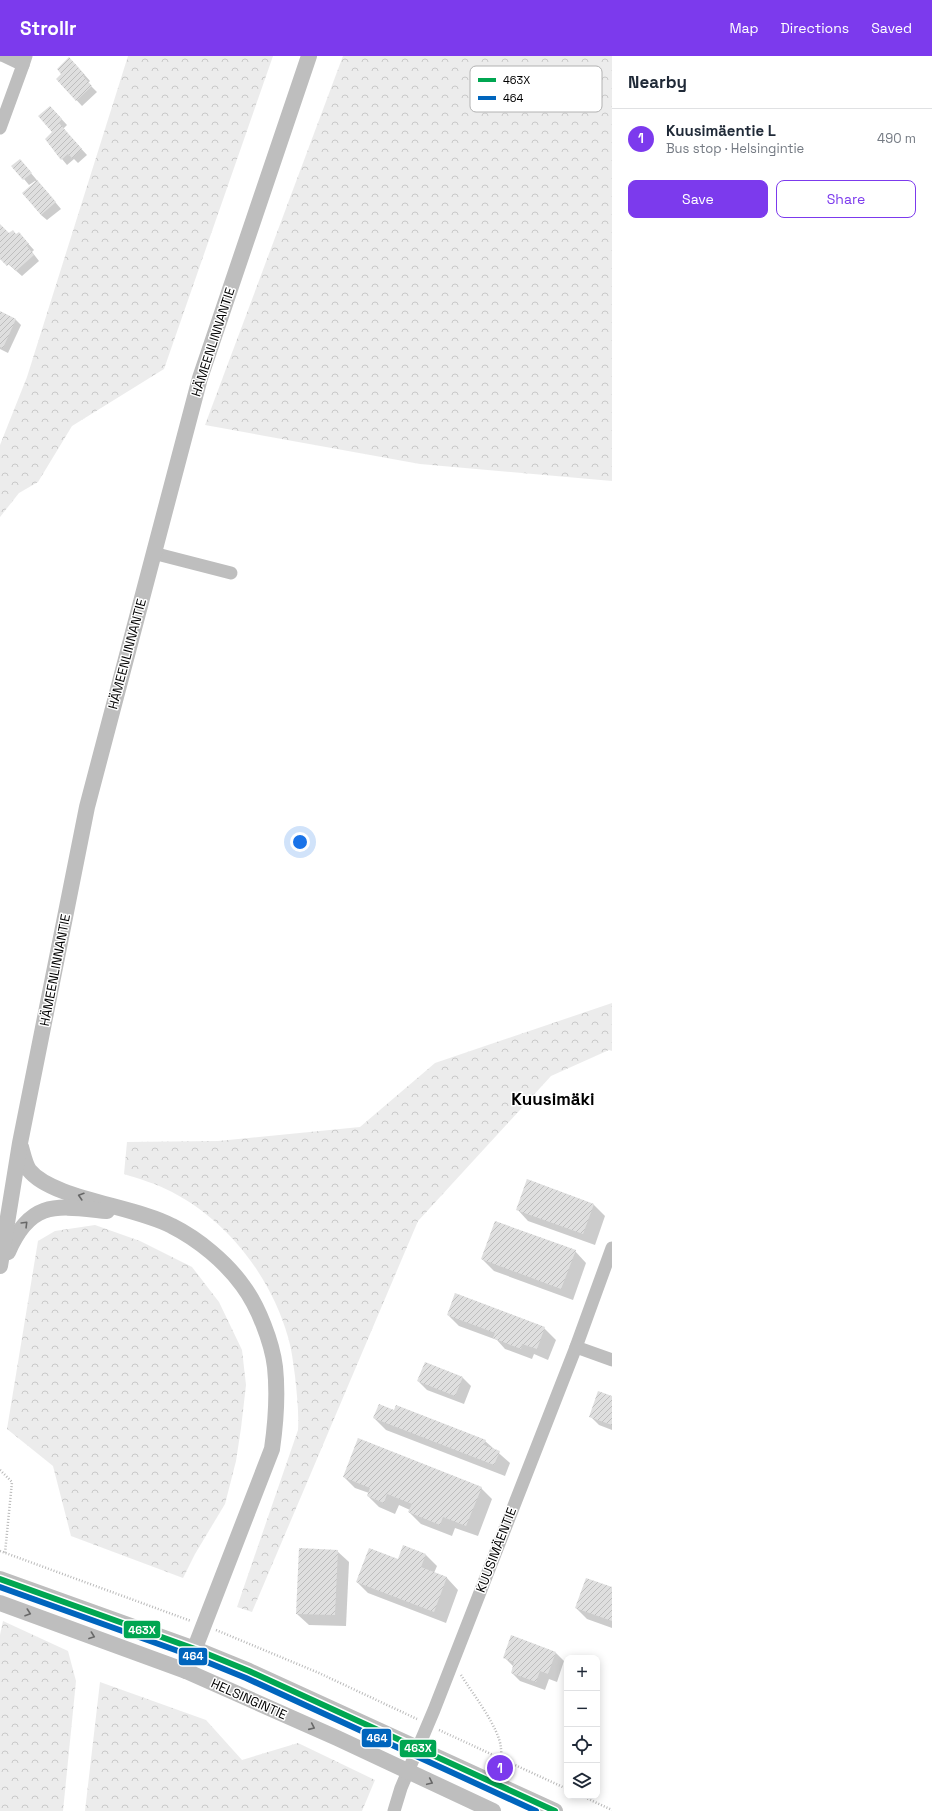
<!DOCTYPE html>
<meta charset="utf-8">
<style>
body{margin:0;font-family:"Space Grotesk",sans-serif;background:#f6f6f7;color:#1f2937}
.controls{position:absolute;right:12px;bottom:12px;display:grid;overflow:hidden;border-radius:8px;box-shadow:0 2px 10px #0003}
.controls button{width:36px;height:36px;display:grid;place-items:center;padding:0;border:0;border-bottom:1px solid #e0e1e3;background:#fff;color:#1f2937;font:20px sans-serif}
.you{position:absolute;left:300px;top:786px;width:14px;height:14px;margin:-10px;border:3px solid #fff;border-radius:50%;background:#1a73e8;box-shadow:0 0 0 6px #1a73e833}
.badge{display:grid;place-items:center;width:26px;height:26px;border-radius:50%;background:#7c3aed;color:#fff;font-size:13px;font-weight:700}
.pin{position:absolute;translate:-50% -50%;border:2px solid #fff;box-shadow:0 1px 4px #0006}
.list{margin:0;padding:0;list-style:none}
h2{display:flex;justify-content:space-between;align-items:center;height:52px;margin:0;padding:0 16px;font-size:17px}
h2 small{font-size:13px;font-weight:400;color:#747a83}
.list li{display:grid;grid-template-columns:26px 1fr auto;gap:12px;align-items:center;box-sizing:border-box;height:60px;padding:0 16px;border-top:1px solid #e0e1e3}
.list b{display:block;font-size:15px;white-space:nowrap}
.list p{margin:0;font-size:13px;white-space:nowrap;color:#747a83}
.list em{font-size:13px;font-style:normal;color:#747a83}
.actions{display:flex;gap:8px;padding:12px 16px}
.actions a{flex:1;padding:9px 0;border:1px solid #7c3aed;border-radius:8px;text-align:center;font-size:14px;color:#7c3aed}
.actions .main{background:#7c3aed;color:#fff}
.icon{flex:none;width:22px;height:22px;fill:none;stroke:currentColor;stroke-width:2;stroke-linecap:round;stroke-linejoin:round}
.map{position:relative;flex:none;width:612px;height:1755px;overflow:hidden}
header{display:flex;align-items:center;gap:24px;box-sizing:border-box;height:56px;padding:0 20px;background:#7c3aed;color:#fff}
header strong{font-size:19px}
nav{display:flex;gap:22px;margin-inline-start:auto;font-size:14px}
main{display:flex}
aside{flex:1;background:#fff}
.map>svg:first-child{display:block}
</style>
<header>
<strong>Strollr</strong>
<nav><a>Map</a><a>Directions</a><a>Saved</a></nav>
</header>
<main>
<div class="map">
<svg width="612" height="1755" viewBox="0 0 612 1755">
<defs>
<pattern id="forest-crowns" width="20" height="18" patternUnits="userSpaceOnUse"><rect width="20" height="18" fill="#ececec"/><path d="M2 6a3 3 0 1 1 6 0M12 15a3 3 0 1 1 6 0" fill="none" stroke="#c9c9c9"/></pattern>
<pattern id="building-hatch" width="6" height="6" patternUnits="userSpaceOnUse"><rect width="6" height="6" fill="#dfdfdf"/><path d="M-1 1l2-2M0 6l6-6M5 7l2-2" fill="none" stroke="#bebebe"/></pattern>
</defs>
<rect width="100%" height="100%" fill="#fff"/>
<g fill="url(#forest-crowns)">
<path d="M128,0H273L164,313L72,370L38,426L19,437L0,461V389L27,321Z"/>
<path d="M343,0H612V425L420,408L205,369Z"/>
<path d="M612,947V995L609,994L551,1020L418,1165L252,1556L237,1551L298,1374C299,1356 297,1339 295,1320C293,1307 292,1294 288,1281C271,1221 228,1165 172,1136C157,1128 140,1123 124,1118L127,1086L218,1085L360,1071L435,1007Z"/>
<path d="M95,1169L140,1185L192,1211L219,1246L242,1294L246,1329L241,1372L236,1405L225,1448L195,1498L183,1522L71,1480L53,1410L7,1373L38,1185L55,1175Z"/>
<path d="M3,1565L68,1595L76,1625L63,1755H0V1579Z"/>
<path d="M100,1626L206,1664L242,1704L298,1687L375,1724L362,1755H85Z"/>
</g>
<g fill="#0003">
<path d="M75,8L90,25L88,27L97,36L82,50L57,23Z"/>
<path d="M55,56L67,69L63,73L87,99L78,107L74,103L67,109L62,103L54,76Z"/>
<path d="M20,104L61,153L47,164L41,159L36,126L35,125L29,129L24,123Z"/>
<path d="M0,169L9,179H17L24,183L34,194L32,196L39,205L22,220L0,201Z"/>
<path d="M0,256L16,264L21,269L8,297L0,293Z"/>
<path d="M527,1125L594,1149L605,1160L595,1189L528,1165L517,1153Z"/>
<path d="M575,1195L586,1207L573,1244L494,1215L482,1203Z"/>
<path d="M448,1259L544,1272L556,1284L548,1304L534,1298L532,1303L505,1293L497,1284L459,1270Z"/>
<path d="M426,1307L463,1322L471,1330L464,1348L427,1334L418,1325Z"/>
<path d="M612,1341V1374L599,1369L590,1360Z"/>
<path d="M374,1362L485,1385L510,1407L505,1420L386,1374Z"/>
<path d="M344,1421L481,1432L492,1443L478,1480L455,1472L452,1480L421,1468L409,1456L410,1454L399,1449L395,1458L379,1451L368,1440L369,1437L355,1432Z"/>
<path d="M337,1495L349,1506L346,1570L309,1569L297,1558Z"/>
<path d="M426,1499L437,1510L434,1517L447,1522L458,1534L446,1567L368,1537L357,1526L399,1504Z"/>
<path d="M612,1532V1572L587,1563L576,1552Z"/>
<path d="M556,1597L564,1605L557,1626L549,1623L545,1634L520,1625L512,1617L514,1611L504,1601Z"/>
</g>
<g fill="url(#building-hatch)">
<path d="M69,1L85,19L83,20L92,30L76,45L56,23L61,18L57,13Z"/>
<path d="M50,50L62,63L59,67L82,93L72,102L68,98L61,104L45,83L52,76L38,60Z"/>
<path d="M20,103L32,117L23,124L11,110Z"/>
<path d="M37,124L56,146L41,159L22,137Z"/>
<path d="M0,168L9,177L13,174L16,178L19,176L29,188L27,190L34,199L16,215L9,208L7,210L0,203Z"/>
<path d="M0,255L16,263L3,292L0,291Z"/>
<path d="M527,1123L594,1148L583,1178L516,1154Z"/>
<path d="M495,1165L576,1194L561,1233L481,1203Z"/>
<path d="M455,1237L545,1271L537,1293L522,1288L521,1293L493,1282L495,1277L447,1259Z"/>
<path d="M425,1306L463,1321L455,1340L417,1325Z"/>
<path d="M598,1335L612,1340V1369L589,1361Z"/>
<path d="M379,1348L394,1354L396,1349L486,1384L484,1389L500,1395L494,1409L373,1362Z"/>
<path d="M358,1382L482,1431L466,1470L443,1461L440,1469L408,1456L412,1448L387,1438L384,1447L367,1440L370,1432L343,1421Z"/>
<path d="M403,1489L426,1498L421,1511L447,1521L434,1556L356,1526L369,1492L398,1503Z"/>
<path d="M299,1492L338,1494L335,1559L296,1558Z"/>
<path d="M586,1522L612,1531V1565L575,1552Z"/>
<path d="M511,1579L556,1596L548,1618L540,1615L536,1626L511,1617L514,1606L503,1602Z"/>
</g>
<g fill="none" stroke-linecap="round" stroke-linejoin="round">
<g stroke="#b9b9b9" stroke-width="2.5" stroke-dasharray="1 2" stroke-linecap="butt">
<path d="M0,1414L12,1426L5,1497"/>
<path d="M0,1495L191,1565"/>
<path d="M216,1574L319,1617L417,1663"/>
<path d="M461,1619C472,1637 500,1672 501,1693C502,1700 499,1705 497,1711"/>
<path d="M439,1674L567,1733"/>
<path d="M582,1740L612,1754"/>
</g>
<g stroke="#bebebe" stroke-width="13">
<path d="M4,0L23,9L26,0"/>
<path d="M0,72L23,9"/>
<path d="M153,497L231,517"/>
<path d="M576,1291L612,1192"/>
<path d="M394,1755L401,1732L434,1654L576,1291L612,1304"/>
</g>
<g stroke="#bebebe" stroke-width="16">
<path d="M21,1091C23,1098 25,1108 29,1114C52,1143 135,1150 172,1170C198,1183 226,1206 243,1230C258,1250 272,1286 275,1311C278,1339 276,1365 272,1393L186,1615"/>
<path d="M8,1196C31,1143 57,1150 107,1155"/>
<path d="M0,1210L20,1087L87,751L200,322L309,0"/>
<path d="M0,1523L195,1593L249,1615L555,1755"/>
<path d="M0,1547L186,1615L337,1682L493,1755"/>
</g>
<defs>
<path id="bus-1" d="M0,1523L195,1593L249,1615L555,1755"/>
<path id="bus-2" d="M0,1531L192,1600L246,1622L536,1755"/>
</defs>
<use href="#bus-1" stroke="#fff" stroke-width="9"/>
<use href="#bus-2" stroke="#fff" stroke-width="9"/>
<use href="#bus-1" stroke="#00a651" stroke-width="6"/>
<use href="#bus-2" stroke="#0065bd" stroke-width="6"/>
</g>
<defs><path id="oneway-chevron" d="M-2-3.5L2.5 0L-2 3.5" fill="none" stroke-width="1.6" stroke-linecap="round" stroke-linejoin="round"/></defs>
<g stroke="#686868">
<use href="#oneway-chevron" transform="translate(81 1140) rotate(-163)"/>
<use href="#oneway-chevron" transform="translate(25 1168) rotate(-45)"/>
<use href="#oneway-chevron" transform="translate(28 1557) rotate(19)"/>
<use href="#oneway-chevron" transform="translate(92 1580) rotate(20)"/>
<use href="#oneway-chevron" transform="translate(312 1671) rotate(24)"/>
<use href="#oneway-chevron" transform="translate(430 1726) rotate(25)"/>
</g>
<g text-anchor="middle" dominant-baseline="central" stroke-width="3" stroke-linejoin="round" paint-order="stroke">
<g font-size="13" fill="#000" stroke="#fff">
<text transform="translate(213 286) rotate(-72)">HÄMEENLINNANTIE</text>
<text transform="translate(127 598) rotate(-75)">HÄMEENLINNANTIE</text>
<text transform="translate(55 914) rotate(-79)">HÄMEENLINNANTIE</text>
<text transform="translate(496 1494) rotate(-69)">KUUSIMÄENTIE</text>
<text transform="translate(249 1643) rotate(24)">HELSINGINTIE</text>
</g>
<g font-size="17" font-weight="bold" fill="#000" stroke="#fff">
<text x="553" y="1043">Kuusimäki</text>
</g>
</g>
<rect x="470" y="10" width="132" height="46" rx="6" fill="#fff" stroke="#b2b2b2" stroke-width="1"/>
<rect x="478" y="22" width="18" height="4" fill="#00a651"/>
<rect x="478" y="40" width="18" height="4" fill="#0065bd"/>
<g font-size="11" fill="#000">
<text x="503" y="28">463X</text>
<text x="503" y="46">464</text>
</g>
<g stroke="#fff" stroke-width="1.5">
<rect x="123" y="1564" width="38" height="19" rx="4" fill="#00a651"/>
<rect x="178" y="1591" width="30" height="19" rx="4" fill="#0065bd"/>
<rect x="361" y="1672" width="31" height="20" rx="4" fill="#0065bd"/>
<rect x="399" y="1683" width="38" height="19" rx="4" fill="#00a651"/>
</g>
<g font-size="11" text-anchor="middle" font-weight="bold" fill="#fff">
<text x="142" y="1578">463X</text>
<text x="193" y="1604">464</text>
<text x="377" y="1686">464</text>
<text x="418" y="1696">463X</text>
</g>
</svg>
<div class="controls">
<button>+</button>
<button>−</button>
<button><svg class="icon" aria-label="locate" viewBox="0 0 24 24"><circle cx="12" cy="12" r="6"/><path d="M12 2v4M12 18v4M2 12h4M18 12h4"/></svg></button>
<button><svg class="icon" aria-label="layers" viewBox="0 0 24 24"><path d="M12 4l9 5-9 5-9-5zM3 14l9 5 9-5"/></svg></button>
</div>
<div class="you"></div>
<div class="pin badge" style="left:500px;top:1712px">1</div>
</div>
<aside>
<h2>Nearby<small></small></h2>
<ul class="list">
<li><span class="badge">1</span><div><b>Kuusimäentie L</b><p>Bus stop · Helsingintie</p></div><em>490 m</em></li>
</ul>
<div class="actions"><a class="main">Save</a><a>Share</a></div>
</aside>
</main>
